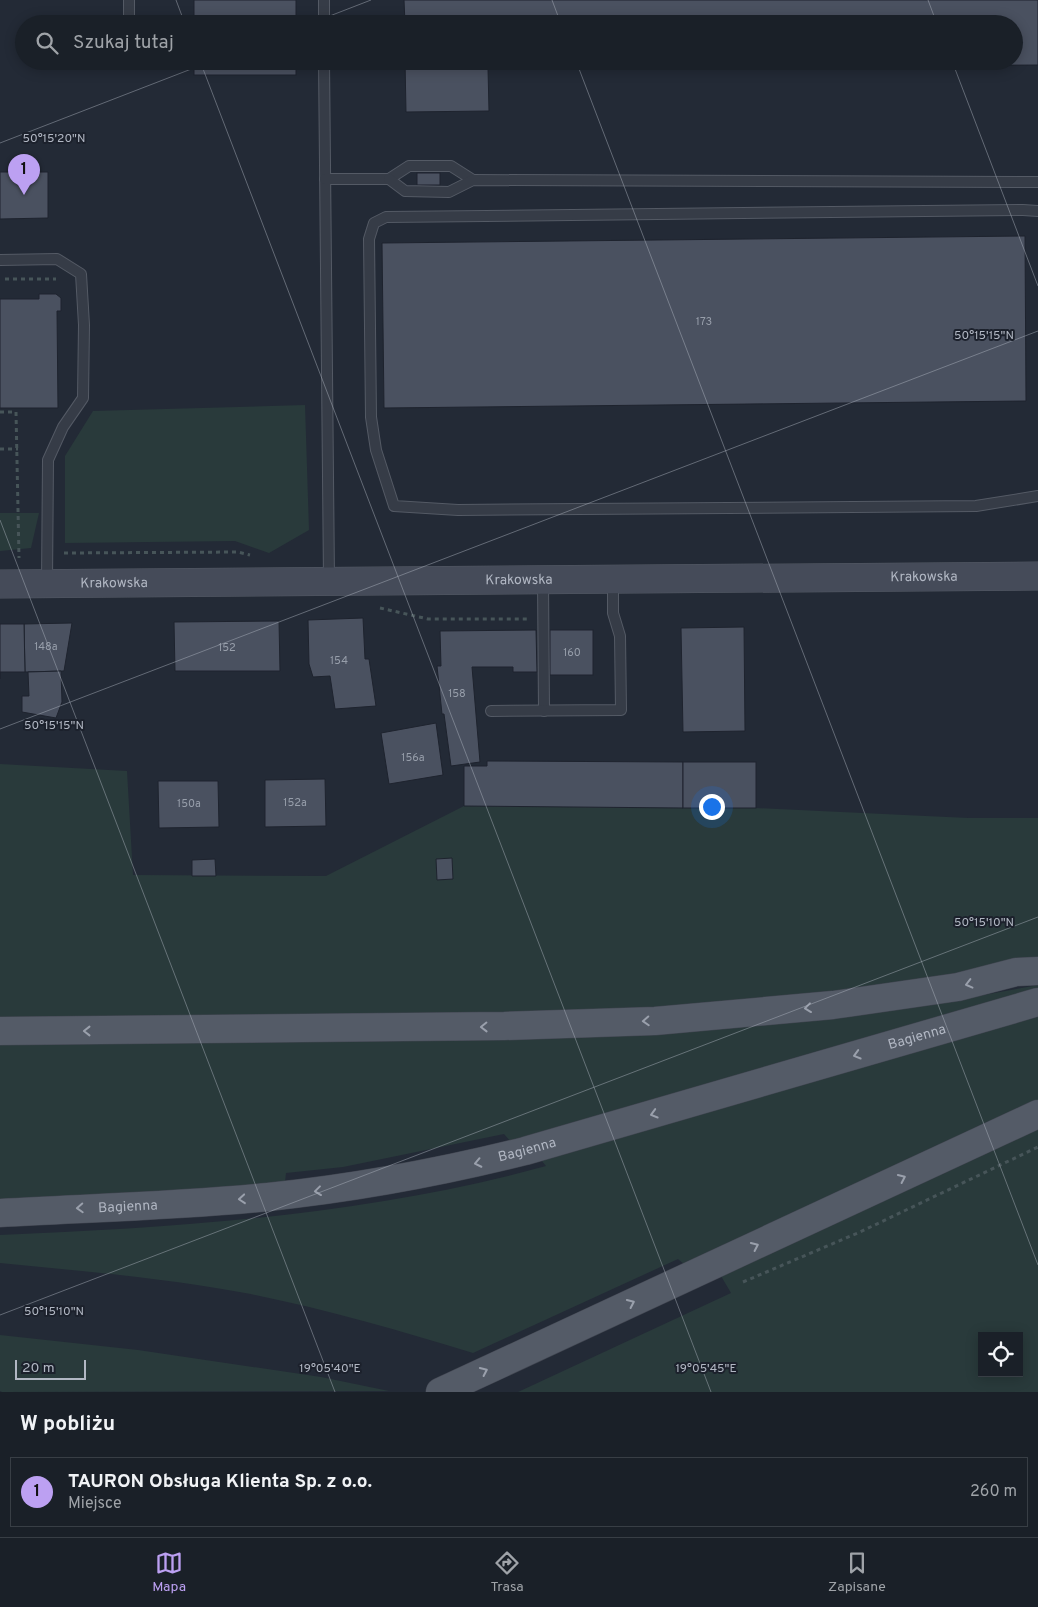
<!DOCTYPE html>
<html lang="pl">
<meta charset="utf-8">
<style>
body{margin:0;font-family:Overpass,sans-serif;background:#272d34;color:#f1f3f6}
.controls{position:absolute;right:15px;bottom:15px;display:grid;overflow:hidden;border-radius:0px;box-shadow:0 2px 12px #0003}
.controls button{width:45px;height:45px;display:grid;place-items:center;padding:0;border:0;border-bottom:1px solid #383e45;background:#1a2028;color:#f1f3f6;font:25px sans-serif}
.scale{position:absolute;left:15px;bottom:12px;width:71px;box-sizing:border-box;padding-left:5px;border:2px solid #b1b7c3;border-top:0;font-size:14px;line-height:18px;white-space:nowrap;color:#b1b7c3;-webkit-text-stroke:4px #1c212c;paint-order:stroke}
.you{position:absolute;left:711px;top:806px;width:18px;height:18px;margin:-12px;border:4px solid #fff;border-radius:50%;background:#1a73e8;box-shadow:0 0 0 8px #1a73e833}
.badge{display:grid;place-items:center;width:32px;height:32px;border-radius:50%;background:#bca0f2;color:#111;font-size:16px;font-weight:700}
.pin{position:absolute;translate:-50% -41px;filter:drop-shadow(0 1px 2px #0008)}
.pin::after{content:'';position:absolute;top:26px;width:18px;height:15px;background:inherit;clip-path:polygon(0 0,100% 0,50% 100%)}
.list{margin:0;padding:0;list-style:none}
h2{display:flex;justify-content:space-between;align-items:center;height:65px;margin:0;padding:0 20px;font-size:21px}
h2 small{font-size:16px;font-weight:400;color:#9fa3a8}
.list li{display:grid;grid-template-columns:32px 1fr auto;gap:15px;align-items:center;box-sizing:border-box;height:70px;margin:0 10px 10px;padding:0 10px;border:1px solid #383e45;border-radius:0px}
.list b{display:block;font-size:19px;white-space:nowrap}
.list p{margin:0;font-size:16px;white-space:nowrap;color:#9fa3a8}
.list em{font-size:16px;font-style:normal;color:#9fa3a8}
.icon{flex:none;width:28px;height:28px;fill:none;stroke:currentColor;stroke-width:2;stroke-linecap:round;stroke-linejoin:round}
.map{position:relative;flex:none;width:1038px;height:1392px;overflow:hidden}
.search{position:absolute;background:#1a2028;box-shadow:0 2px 12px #0003;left:15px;right:15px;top:15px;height:55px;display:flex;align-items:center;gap:12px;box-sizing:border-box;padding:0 18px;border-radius:28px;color:#9fa3a8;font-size:19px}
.sheet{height:145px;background:#1a2028}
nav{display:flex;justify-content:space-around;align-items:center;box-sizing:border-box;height:70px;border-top:1px solid #383e45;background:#1a2028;font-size:14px;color:#9fa3a8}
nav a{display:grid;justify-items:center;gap:2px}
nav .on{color:#bca0f2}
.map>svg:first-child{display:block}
</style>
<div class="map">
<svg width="1038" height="1392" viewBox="0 0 1038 1392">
<rect width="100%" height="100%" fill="#232a36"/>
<g fill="#293a3b" fill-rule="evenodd">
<path d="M305,405L309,530L269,553L235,541L65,543V456L93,411Z"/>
<path d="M0,513H39L31,548L0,551Z"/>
<path d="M0,764L127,771L133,875L326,876L464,806L756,808L968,818H1038V960L928,979L799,996L696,1006L553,1012L0,1018Z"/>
<path d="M1038,985V989L511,1142L504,1134L343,1167L286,1173L285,1182L227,1188L0,1201V1045L496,1039L967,998Z"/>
<path d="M1038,1016V1101L685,1265L678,1259L473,1353C398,1330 322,1308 245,1293C164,1278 82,1271 0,1263V1235C184,1227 368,1215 546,1166L541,1160Z"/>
<path d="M1038,1129V1392H518L731,1293L721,1276ZM982,1336H1019V1373H982Z"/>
<path d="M0,1335L138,1350L321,1377L389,1391L2,1392L0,1391Z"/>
</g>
<g fill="#4a5160" stroke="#1e232e">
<rect x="194" y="0" width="102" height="24"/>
<path d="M404,0H1038V65L488,68L489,111L406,112L405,61H1014V24H405Z"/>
<rect x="194" y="61" width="102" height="14"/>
<path d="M0,172H48V218L0,219Z"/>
<rect x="417" y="173" width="23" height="12"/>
<path d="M1025,236L1026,401L384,408L382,243Z"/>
<path d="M39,294H56L61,298V311H57L58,408H0V299H39Z"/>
<path d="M363,618L365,659H369L376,706L335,709L330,676L313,677L309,664L308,620Z"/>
<path d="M279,621L280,671H175L174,622Z"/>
<path d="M72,623L64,671L25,672L24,624Z"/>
<path d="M0,624H24L25,672H0V679Z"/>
<path d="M744,627L745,731L683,732L681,628Z"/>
<path d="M536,630L537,672H513V667H472L480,762L451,766L444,714H442L437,666H441L440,631Z"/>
<rect x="550" y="630" width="43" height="45"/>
<path d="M61,671L62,702L56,718L22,712V696H29L28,672Z"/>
<path d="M436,723L443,775L389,784L381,733Z"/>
<path d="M487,761L683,762V808L464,806V766H487Z"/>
<rect x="683" y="762" width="73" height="46"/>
<path d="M325,779L326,826L265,827V780Z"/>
<path d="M158,781H218L219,827L159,828Z"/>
<path d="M452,858L453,879L437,880L436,859Z"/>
<path d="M215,859L216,876H192V860Z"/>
</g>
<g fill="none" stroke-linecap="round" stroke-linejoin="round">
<defs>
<g id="lane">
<path d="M129,0V24"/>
<path d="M324,0V24"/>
<path d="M324,61L329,580"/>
<path d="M325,179H389L409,166H451L473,180"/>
<path d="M389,179L405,191L449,192L473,180L1038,182"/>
<path d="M1038,211L1023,210L386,217L374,223L369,239L371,417L376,450L394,506L458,510L976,506L1038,496"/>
<path d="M0,260L57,259L81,274L84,325L83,398L63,427L48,460L47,583"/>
<path d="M543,581L544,711"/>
<path d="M491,711L621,710L620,636L613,613V580"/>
</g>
<g id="secondary">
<path id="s1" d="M0,584L1038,576"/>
</g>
<g id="primary">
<path d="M0,1031L504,1026L655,1021L833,1005L958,987L1016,972L1038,971"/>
<path id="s2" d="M0,1213C89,1208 179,1206 268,1197C355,1188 441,1172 525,1151L1038,1002"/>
<path d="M440,1392L1038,1114"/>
</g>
</defs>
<use href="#lane" stroke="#545a65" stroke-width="12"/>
<use href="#secondary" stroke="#545a65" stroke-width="29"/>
<use href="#primary" stroke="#404550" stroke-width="29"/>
<g stroke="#475559" stroke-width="3" stroke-dasharray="4 4" stroke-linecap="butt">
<path d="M5,279H56"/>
<path d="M0,412H16L19,558"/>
<path d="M0,449H18"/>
<path d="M64,553L238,552L250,555"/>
<path d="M380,608L428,619H527"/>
<path d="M743,1282L860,1232L1038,1147"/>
</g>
<use href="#lane" stroke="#363c47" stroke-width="10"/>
<use href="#secondary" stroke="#454b59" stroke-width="28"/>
<use href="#primary" stroke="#545b67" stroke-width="28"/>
</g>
<defs><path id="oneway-chevron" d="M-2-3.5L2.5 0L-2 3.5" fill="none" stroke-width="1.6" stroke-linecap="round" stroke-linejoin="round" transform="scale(1.25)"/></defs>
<g stroke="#9aa0ac">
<use href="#oneway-chevron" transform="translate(969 984) rotate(166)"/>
<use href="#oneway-chevron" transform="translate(808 1008) rotate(173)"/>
<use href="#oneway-chevron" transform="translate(646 1021) rotate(177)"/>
<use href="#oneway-chevron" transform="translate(484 1027) rotate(179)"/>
<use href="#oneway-chevron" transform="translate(87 1031) rotate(180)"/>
<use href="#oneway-chevron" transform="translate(857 1055) rotate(164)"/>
<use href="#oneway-chevron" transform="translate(654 1114) rotate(164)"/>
<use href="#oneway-chevron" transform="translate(478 1163) rotate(168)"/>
<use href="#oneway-chevron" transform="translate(902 1178) rotate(-25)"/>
<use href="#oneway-chevron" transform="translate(318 1191) rotate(173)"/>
<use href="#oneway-chevron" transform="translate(242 1199) rotate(175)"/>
<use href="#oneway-chevron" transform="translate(80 1208) rotate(177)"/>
<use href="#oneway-chevron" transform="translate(755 1246) rotate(-25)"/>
<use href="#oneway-chevron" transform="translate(631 1303) rotate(-25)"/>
<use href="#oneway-chevron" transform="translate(484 1371) rotate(-25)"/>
</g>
<path fill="none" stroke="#b1b7c3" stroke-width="1" stroke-opacity="0.45" d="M176,0L185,24M552,0L561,24M928,0L937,24M309,24L371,0M200,61L711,1392M576,61L1038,1265M952,61L1038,286M0,143L212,61M0,520L335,1392M0,729L1038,331M0,1315L1038,917"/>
<g text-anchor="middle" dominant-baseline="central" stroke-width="4" stroke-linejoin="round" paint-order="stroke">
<g font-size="11" fill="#979eaa">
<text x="704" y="322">173</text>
<text x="46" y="647">148a</text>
<text x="227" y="648">152</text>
<text x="572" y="653">160</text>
<text x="339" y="661">154</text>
<text x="457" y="694">158</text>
<text x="413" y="758">156a</text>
<text x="295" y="803">152a</text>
<text x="189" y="804">150a</text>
</g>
<g font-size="14" fill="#b1b7c3" stroke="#1c212c">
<text stroke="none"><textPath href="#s1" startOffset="924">Krakowska</textPath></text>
<text stroke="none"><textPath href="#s1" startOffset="519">Krakowska</textPath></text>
<text stroke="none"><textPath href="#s1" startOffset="114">Krakowska</textPath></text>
<text stroke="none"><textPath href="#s2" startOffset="938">Bagienna</textPath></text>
<text stroke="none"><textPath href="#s2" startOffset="532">Bagienna</textPath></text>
<text stroke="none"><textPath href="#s2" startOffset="128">Bagienna</textPath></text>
</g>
</g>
<g font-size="12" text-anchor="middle" fill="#b1b7c3" stroke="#1c212c" stroke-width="4" stroke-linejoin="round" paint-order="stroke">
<text x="54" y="142">50°15'20"N</text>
<text x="984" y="339">50°15'15"N</text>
<text x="54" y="729">50°15'15"N</text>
<text x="984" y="926">50°15'10"N</text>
<text x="54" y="1315">50°15'10"N</text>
<text x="330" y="1372">19°05'40"E</text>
<text x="706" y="1372">19°05'45"E</text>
</g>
</svg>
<div class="controls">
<button><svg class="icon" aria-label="locate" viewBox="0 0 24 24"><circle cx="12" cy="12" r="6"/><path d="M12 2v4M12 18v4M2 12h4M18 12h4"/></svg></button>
</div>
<div class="scale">20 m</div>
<div class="you"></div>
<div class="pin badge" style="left:24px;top:195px">1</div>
<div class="search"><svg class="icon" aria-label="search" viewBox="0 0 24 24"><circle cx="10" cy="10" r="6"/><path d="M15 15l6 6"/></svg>Szukaj tutaj</div>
</div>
<section class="sheet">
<h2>W pobliżu<small></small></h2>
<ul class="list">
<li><span class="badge">1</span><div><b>TAURON Obsługa Klienta Sp. z o.o.</b><p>Miejsce</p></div><em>260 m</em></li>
</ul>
</section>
<nav>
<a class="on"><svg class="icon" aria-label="map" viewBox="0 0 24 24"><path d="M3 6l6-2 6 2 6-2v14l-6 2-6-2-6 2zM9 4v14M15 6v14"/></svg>Mapa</a>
<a><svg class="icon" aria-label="directions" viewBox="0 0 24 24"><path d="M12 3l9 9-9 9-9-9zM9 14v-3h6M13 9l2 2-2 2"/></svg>Trasa</a>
<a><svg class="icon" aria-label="saved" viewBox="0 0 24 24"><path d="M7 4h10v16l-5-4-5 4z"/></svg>Zapisane</a>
</nav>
